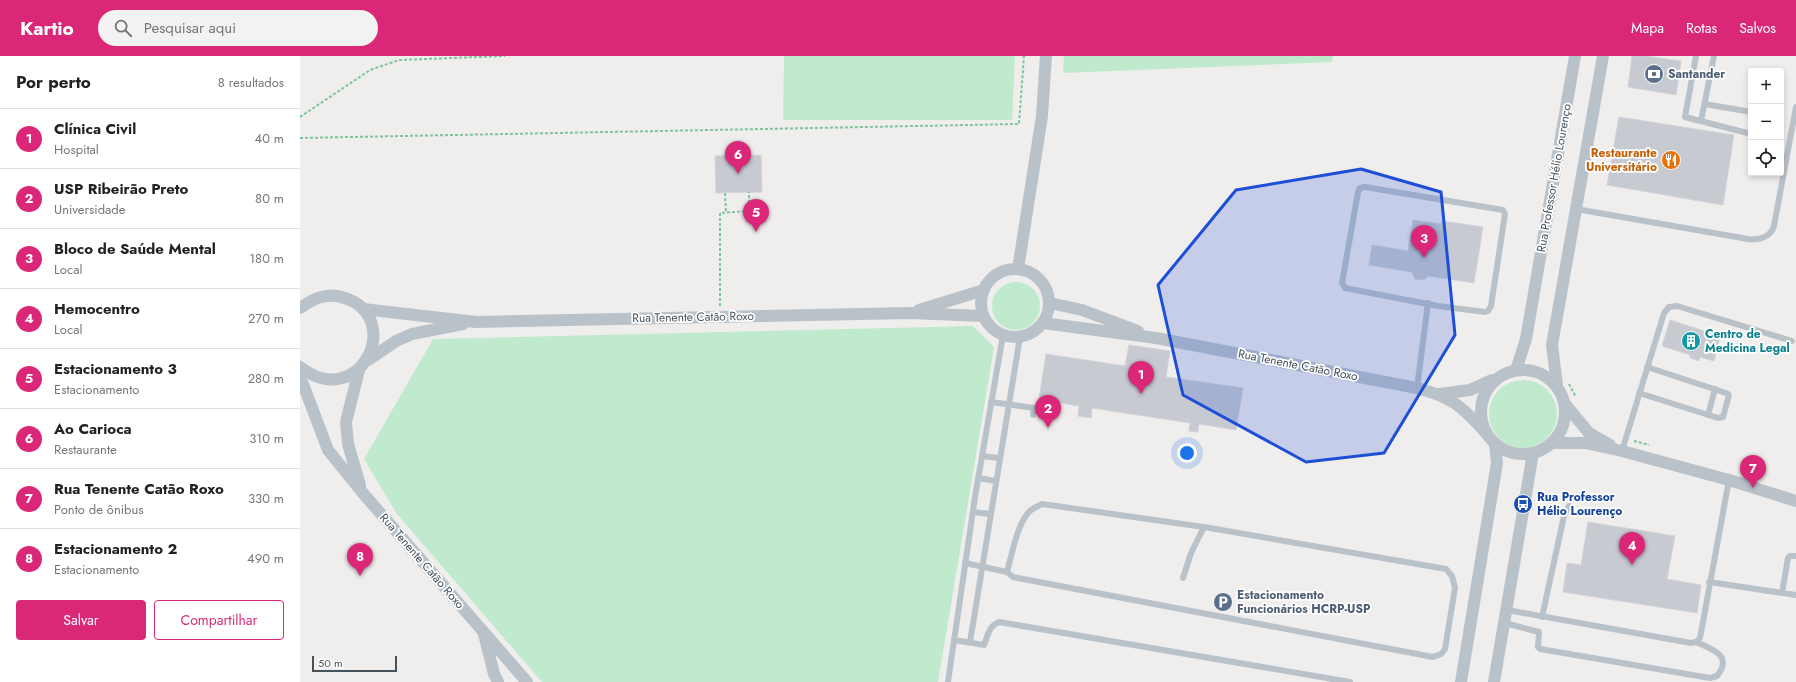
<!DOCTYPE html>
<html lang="pt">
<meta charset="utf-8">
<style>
body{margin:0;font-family:Jost,sans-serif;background:#f2f2f2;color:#222}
.controls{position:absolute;right:12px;top:12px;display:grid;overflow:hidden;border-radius:4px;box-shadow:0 2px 6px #0003}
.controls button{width:36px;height:36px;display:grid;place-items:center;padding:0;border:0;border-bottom:1px solid #e0e0e0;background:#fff;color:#222;font:20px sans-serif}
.scale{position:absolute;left:12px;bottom:10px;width:85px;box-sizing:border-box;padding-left:4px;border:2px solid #475159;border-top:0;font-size:11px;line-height:14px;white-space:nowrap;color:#475159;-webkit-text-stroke:3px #fff;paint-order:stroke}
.you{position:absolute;left:887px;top:397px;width:14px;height:14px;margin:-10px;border:3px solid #fff;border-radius:50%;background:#1a73e8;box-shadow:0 0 0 6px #1a73e833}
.badge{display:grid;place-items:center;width:26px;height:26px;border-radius:50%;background:#db2777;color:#fff;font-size:13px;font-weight:700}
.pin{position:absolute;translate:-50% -33px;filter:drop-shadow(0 1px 2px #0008)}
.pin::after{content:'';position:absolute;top:21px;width:14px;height:12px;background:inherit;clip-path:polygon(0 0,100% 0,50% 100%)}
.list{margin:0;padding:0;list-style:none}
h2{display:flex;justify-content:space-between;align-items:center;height:52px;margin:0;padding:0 16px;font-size:17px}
h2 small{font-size:13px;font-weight:400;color:#767676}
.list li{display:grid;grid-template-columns:26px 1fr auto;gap:12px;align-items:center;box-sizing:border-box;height:60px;padding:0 16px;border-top:1px solid #e0e0e0}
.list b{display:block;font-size:15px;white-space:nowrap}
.list p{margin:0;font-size:13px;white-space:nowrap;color:#767676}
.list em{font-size:13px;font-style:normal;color:#767676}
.actions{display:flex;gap:8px;padding:12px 16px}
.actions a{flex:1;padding:9px 0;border:1px solid #db2777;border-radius:4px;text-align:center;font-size:14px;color:#db2777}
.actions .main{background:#db2777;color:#fff}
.icon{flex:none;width:22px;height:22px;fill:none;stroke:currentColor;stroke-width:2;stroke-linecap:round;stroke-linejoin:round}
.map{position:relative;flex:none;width:1496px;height:626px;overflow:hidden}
header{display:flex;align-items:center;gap:24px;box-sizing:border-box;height:56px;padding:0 20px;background:#db2777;color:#fff}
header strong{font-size:19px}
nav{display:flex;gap:22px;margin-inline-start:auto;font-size:14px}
.search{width:280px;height:36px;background:#f2f2f2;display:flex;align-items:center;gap:10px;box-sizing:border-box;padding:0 14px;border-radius:22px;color:#767676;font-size:15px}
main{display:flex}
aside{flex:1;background:#fff}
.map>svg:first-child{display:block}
</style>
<header>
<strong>Kartio</strong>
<div class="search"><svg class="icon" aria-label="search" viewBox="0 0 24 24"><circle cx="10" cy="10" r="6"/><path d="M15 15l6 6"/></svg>Pesquisar aqui</div>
<nav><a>Mapa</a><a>Rotas</a><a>Salvos</a></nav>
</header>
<main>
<aside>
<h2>Por perto<small>8 resultados</small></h2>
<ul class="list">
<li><span class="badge">1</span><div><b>Clínica Civil</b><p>Hospital</p></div><em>40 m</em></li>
<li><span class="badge">2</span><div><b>USP Ribeirão Preto</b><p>Universidade</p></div><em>80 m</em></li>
<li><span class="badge">3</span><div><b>Bloco de Saúde Mental</b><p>Local</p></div><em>180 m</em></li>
<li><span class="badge">4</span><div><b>Hemocentro</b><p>Local</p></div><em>270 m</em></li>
<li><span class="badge">5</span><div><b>Estacionamento 3</b><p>Estacionamento</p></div><em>280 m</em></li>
<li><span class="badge">6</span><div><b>Ao Carioca</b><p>Restaurante</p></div><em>310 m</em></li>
<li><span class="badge">7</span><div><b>Rua Tenente Catão Roxo</b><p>Ponto de ônibus</p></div><em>330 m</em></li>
<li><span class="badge">8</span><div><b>Estacionamento 2</b><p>Estacionamento</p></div><em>490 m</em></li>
</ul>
<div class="actions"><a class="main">Salvar</a><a>Compartilhar</a></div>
</aside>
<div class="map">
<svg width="1496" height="626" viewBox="0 0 1496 626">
<rect width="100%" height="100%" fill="#f0eded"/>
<g fill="#bfeacd">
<path d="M484,0H715L712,64H483Z"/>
<path d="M764,0H1033L1032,6L763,17Z"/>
<circle cx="716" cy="250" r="24"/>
<path d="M673,270L694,291L638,626H242L97,458L64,403L133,283Z"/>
<circle cx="1223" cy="358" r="34"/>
</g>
<g fill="#c7cad0" stroke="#d2d4d8">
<path d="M1332,0H1346L1381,5L1376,39L1328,31Z"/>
<path d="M1319,61L1434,79L1423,149L1307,129Z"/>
<path d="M461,99L462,136L416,137L415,100Z"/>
<path d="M1113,164L1142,168V165L1183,171L1174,227L1128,220L1124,224L1115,223L1112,216L1069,209L1072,189L1108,195Z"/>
<path d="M1370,264L1420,280L1414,305L1400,301L1399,305L1390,302V299L1362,290Z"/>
<path d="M829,289L870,295L866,321L943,332L936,374L899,368L898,376L889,375L890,367L792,352L791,362L778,360L779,350L739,343L746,298L825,310Z"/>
<path d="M1288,466L1375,480L1367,523L1401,529L1397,557L1263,536L1267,507L1281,509Z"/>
</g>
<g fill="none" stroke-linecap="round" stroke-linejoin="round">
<g stroke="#7bc49c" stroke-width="2" stroke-dasharray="3 2" stroke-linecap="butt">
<path d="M0,61L70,14L99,4L205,0"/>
<path d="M0,82L719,68L724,0"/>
<path d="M425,137L426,156"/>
<path d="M420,250V157L449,155V136"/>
<path d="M1269,328L1276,341"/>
<path d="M1334,385L1349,389"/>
</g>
<g stroke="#bac2c9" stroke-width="6">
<path d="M1396,0L1385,61L1451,78"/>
<path d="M1405,48L1451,56"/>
<path d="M1401,65L1414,0"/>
<path d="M1065,131L1203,154L1205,158L1191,250L1188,255L1185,256L1138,250L1045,232L1042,227L1058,136L1060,132Z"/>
<path d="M1276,153L1448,183C1460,184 1470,182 1474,170L1496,51"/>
<path d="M1117,332L1128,247"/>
<path d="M1339,337L1418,362L1423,361L1429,339L1426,337L1347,311"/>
<path d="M691,346L734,352L733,359"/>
<path d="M1408,359L1415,333"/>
<path d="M1322,395L1364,257L1369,251L1377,250L1492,285"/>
<path d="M682,400L699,402"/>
<path d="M678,422L696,425"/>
<path d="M673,456L690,458"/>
<path d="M665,507L707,516L713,521L1133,601L1141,598L1145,593L1155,532L1152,520L1146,513L904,471L742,448C738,450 734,452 731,454C717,466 712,499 707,516"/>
<path d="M883,522L891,497L904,471"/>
<path d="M1409,526L1496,539"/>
<path d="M1482,537L1488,502L1490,500H1496"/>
<path d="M1207,554L1391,587L1396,586L1400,582L1429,424"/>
<path d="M1242,561L1264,460L1269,450"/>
<path d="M1205,567L1239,576L1238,591L1240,593L1410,622L1417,620C1434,599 1411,593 1396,586"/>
<path d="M654,584L684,589C688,579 689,570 699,566L1050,626"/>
<path d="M670,586L720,281"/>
<path d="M648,626L675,441L703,279"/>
</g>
<g stroke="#bac2c9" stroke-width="12">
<circle cx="715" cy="247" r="34"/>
<path d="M718,213L742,60L746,0"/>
<path d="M750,247L782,254L838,275"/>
<path d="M0,252C14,242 28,236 45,242C105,262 60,357 0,311"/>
<path d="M63,253L176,266L610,257L683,260"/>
<path d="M619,254L684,234"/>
<path d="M743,267L856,282L1117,332C1151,341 1162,350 1185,376"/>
<path d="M68,304L96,285L112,278L163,268"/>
<circle cx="1223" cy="356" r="42"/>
<path d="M59,314L46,366L48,388L60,429"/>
<path d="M1216,314L1226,283L1275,0"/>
<path d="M0,320L28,394L62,436L227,626"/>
<path d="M1257,329L1252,289L1303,0"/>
<path d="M1140,338L1170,334L1192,324"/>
<path d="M1265,348L1289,377L1310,389"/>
<path d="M1253,387H1285L1322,395L1429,424L1496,445"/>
<path d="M184,578L194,618L198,626"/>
<path d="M1161,626L1197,407L1195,388"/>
<path d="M1194,626L1233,397"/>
</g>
</g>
<path fill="#1d4ed8" fill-opacity="0.2" stroke="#1d4ed8" stroke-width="3" stroke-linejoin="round" d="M1061,113L1141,136L1155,279L1084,397L1006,406L883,339L858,229L936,134Z"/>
<defs>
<symbol id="bank-disc" viewBox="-11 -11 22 22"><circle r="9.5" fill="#5c6f8a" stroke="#fff"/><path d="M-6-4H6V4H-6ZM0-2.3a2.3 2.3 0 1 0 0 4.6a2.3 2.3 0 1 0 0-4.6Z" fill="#fff"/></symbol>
<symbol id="restaurant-disc" viewBox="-11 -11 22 22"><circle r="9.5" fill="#e8710a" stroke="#fff"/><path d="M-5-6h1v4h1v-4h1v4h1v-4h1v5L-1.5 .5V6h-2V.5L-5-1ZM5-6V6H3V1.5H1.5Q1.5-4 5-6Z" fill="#fff"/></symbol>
<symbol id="building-disc" viewBox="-11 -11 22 22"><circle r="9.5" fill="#0f9aa8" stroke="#fff"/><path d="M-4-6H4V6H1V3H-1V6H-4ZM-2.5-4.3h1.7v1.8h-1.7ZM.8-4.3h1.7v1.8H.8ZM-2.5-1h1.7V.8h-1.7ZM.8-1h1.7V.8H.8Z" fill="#fff"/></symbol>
<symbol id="bus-disc" viewBox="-11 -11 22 22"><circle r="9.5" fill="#1a4fb4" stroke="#fff"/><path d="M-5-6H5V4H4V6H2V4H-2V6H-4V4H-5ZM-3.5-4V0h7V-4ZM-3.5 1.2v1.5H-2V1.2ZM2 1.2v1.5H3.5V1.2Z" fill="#fff"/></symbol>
<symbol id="parking-disc" viewBox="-11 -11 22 22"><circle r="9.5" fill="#5c6f8a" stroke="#fff"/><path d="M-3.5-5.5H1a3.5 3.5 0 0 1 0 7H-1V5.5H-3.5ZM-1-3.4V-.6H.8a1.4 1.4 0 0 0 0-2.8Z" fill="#fff"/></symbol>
</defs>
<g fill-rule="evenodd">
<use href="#bank-disc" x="1343" y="7" width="22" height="22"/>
<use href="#restaurant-disc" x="1360" y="93" width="22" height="22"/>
<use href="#building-disc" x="1380" y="274" width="22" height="22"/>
<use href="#bus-disc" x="1212" y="437" width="22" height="22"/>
<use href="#parking-disc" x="912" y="535" width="22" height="22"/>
</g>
<g text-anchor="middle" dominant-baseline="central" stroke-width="3.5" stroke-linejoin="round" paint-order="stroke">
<g font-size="12" font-weight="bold" fill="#4e5e75" stroke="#fff" text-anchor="start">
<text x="1368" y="18">Santander</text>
<text x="937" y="539">Estacionamento<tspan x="937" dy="14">Funcionários HCRP-USP</tspan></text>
</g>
<g font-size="12" font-weight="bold" fill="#c56008" stroke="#fff" text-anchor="end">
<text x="1357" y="97">Restaurante<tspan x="1357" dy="14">Universitário</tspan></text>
</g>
<g font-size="12" fill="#475159" stroke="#fff">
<text transform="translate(1254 122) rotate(-80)">Rua Professor Hélio Lourenço</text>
<text transform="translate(393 261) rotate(-1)">Rua Tenente Catão Roxo</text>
<text transform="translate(998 309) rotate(11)">Rua Tenente Catão Roxo</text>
<text transform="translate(122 505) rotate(49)">Rua Tenente Catão Roxo</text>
</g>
<g font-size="12" font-weight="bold" fill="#0d838f" stroke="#fff" text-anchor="start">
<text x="1405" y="278">Centro de<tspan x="1405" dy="14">Medicina Legal</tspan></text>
</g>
<g font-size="12" font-weight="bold" fill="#164399" stroke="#fff" text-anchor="start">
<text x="1237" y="441">Rua Professor<tspan x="1237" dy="14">Hélio Lourenço</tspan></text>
</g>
</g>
</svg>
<div class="controls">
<button>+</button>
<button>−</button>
<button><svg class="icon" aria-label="locate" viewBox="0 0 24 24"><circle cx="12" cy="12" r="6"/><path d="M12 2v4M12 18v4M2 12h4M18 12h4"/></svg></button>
</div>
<div class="scale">50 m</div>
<div class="you"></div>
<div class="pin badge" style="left:841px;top:338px">1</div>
<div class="pin badge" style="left:748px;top:372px">2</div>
<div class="pin badge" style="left:1124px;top:202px">3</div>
<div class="pin badge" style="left:1332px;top:509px">4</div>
<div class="pin badge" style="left:456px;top:176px">5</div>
<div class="pin badge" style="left:438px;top:118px">6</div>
<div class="pin badge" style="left:1453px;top:432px">7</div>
<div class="pin badge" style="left:60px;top:520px">8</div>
</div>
</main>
